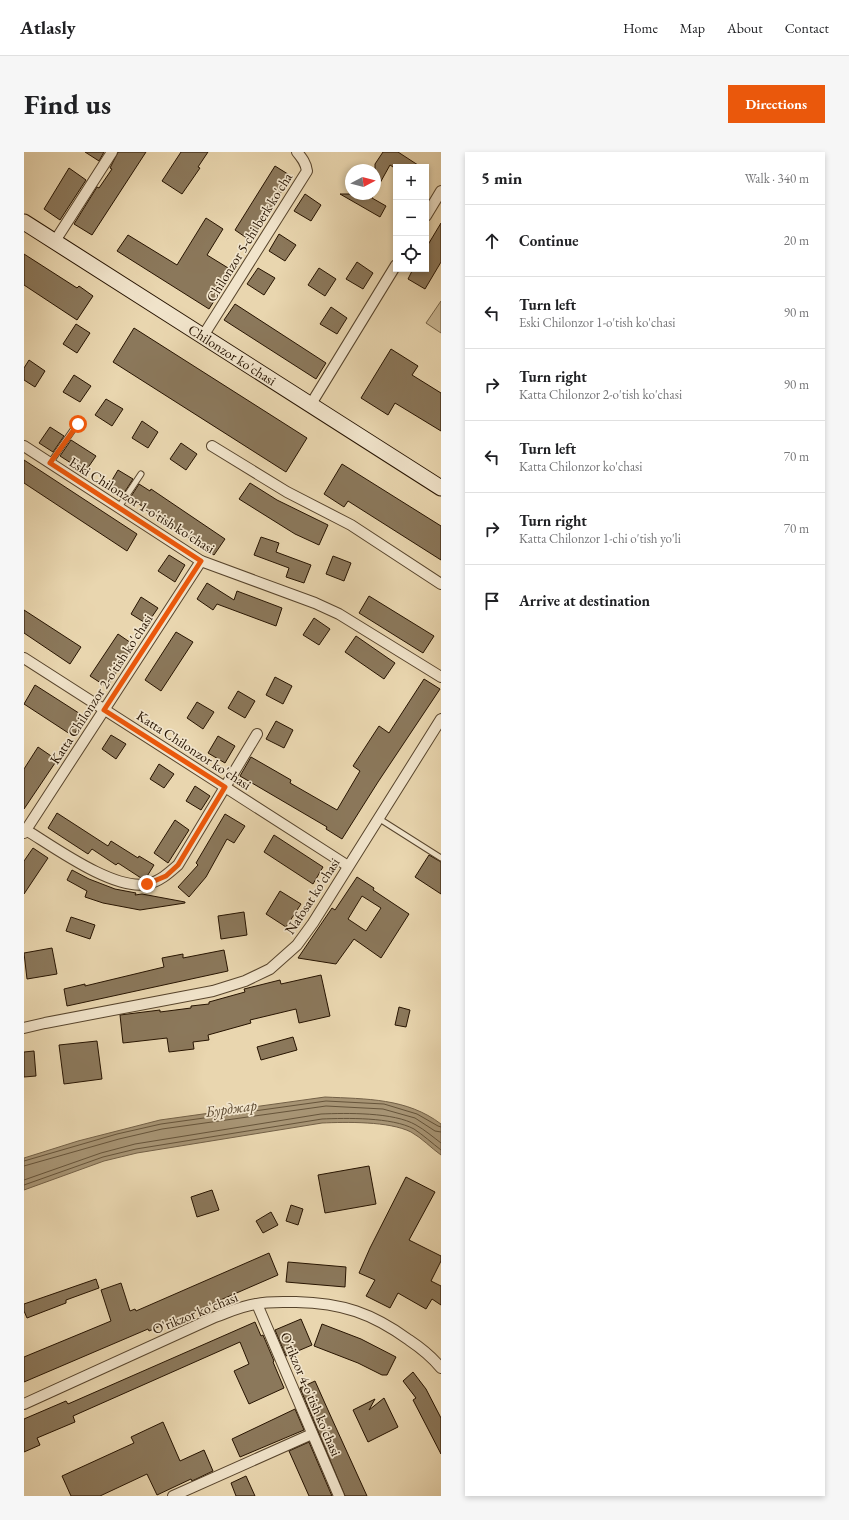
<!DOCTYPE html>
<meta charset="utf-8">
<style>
body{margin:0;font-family:"EB Garamond",serif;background:#f6f6f6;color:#202124}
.controls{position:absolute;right:12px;top:12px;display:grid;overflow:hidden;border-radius:0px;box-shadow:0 2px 6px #0003}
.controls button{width:36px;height:36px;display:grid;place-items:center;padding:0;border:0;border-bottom:1px solid #e0e0e0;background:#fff;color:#202124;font:20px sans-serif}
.compass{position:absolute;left:321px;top:12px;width:36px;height:36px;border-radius:50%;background:#fff;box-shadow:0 2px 6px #0003;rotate:83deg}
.stop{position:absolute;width:12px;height:12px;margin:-9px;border:3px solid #ea580c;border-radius:50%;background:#fff}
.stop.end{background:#ea580c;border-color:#fff;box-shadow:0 1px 4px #0008}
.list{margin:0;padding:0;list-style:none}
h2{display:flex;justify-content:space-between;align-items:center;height:52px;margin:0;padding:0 16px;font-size:17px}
h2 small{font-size:13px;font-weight:400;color:#757577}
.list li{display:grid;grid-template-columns:26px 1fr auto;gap:12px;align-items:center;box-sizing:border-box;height:72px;padding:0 16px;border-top:1px solid #e0e0e0}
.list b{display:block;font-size:15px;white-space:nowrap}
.list p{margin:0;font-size:13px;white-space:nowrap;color:#757577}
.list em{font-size:13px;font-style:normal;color:#757577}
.icon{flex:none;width:22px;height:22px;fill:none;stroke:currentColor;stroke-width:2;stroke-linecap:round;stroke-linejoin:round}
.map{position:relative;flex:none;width:417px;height:1344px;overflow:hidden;border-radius:0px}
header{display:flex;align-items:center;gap:24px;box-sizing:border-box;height:56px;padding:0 20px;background:#fff;border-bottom:1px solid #e0e0e0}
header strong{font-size:19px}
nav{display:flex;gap:22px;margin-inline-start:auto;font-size:14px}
.intro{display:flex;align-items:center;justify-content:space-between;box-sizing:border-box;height:96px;padding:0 24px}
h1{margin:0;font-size:28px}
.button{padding:10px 18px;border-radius:0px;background:#ea580c;color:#fff;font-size:14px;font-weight:700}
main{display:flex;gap:24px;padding:0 24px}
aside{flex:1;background:#fff;border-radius:0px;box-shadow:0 2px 6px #0003}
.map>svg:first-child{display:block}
</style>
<header>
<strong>Atlasly</strong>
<nav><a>Home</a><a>Map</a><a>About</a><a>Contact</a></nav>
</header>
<div class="intro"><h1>Find us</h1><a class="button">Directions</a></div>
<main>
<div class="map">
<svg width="417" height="1344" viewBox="0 0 417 1344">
<rect width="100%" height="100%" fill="#e9d6af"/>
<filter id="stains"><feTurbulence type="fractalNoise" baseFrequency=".005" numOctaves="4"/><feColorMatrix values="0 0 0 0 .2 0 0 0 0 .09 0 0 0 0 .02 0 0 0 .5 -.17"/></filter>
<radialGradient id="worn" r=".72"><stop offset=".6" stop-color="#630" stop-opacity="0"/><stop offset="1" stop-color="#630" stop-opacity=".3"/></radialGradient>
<path fill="#c8b591" stroke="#776448" d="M417,149V181L402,171Z"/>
<path fill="#a79474" stroke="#736046" d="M301,945C342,947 383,946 417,972V1003C407,996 398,986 387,980C365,969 322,970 298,971L113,1001L80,1009L0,1038V1006L54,989L136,968Z"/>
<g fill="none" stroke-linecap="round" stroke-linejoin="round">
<g stroke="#66543a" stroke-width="1">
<path d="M0,1009L93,982L137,972L302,949L360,952L393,962L414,974L417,975"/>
<path d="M0,1014L95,987L138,977L302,954L359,957L391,966L411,979L417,980"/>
<path d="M0,1028L77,1001L111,992L297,962C322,961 370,960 392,973C401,978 409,985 417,991"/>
<path d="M0,1033L79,1005L112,997L298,967C322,966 368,965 390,977C399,983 408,991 417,998"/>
</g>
</g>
<g fill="#8b785b" stroke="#261300" fill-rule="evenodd">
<path d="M61,0H80L75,9Z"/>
<path d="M94,0H122L68,83L50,72L73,35L75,36L88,17L86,16Z"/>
<path d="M157,0H184L174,15L176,16L158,42L138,29Z"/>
<path d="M359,0H374L397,15H369L366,13L351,40V12Z"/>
<path d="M251,14L267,24L227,89L211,78Z"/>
<path d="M45,16L62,28L36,68L20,57Z"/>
<path d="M281,42L297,53L287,69L270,59Z"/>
<path d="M316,42H350L348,46L362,54L356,65Z"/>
<path d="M182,66L199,77L183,103L209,119L185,157L93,99L104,83L153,113Z"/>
<path d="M417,71V110L401,137L384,127L389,117H402V96Z"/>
<path d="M255,82L272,93L261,109L245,99Z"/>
<path d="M0,102L53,136L55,134L69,144L53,168L0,133Z"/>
<path d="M333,110L349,121L339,137L322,127Z"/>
<path d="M234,116L251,126L240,143L223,132Z"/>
<path d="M295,116L312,127L301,144L284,133Z"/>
<path d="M211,152L302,211L292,227L200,168Z"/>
<path d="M307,155L323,166L313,182L296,172Z"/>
<path d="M52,172L66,181L53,201L39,192Z"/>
<path d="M110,176L283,286L262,320L89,210Z"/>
<path d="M367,197L394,214L388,223L417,241V279L371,251L364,263L337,246Z"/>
<path d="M5,208L21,219L11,235L0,228V216Z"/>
<path d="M50,223L67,234L56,250L39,240Z"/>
<path d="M82,247L99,257L88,274L71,263Z"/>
<path d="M118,269L134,280L124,296L108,286Z"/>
<path d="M26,275L40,284L29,300L15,291Z"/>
<path d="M47,288L72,304L61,320L36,304Z"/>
<path d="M157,291L173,302L162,318L146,307Z"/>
<path d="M0,308L113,382L103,399L0,331Z"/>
<path d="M318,312L417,374V408L324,349L320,355L300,342Z"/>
<path d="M94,318L109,327L98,344L84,335Z"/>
<path d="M226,331L253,348L304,373L295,393L271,382L215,347Z"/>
<path d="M115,332L126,339L127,337L201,387L190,403L106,346Z"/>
<path d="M237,385L255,391L252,400L287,413L280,431L262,425L265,416L230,403Z"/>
<path d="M145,403L161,413L151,430L134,419Z"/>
<path d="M309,404L327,411L320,429L302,422Z"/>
<path d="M183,431L210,448L213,439L258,456L252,474L193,452L189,458L173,447Z"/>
<path d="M345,444L410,484L399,501L335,461Z"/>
<path d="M117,445L134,456L123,472L107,462Z"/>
<path d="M0,458L57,495L46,512L0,481Z"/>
<path d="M290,466L306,477L295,493L279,483Z"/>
<path d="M152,480L169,490L137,539L121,528Z"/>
<path d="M94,482L110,493L83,535L66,524Z"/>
<path d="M332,484L371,511L360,527L321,500Z"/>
<path d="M251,525L268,534L259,552L242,543Z"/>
<path d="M400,527L416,537L354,630L318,687L302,677L303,675L216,624L227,605L267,628L266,631L313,658L336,619L329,614L355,574L365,581Z"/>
<path d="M11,533L61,565L49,584L0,552Z"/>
<path d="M214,539L231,549L221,566L204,556Z"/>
<path d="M173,550L190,560L179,577L163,566Z"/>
<path d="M252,569L269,578L260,596L242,587Z"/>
<path d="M87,583L102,592L92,607L78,597Z"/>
<path d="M194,584L211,594L201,611L184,601Z"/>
<path d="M14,595L33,608L0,657V617Z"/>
<path d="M135,612L150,622L140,636L126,627Z"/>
<path d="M171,634L186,644L177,658L162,649Z"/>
<path d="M33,661L84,694L87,689L114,706L115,704L130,713L122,726H117L94,711L92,713L68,697L64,702L24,676Z"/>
<path d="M201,662L221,674L210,691L203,687L182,725L165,745L154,735L174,713L172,711Z"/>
<path d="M151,668L165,678L144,711L130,701Z"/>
<path d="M250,683L299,715L289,732L240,700Z"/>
<path d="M9,696L24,706L0,742V709Z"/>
<path d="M405,703L417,710V742L391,725Z"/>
<path d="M48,718L65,727L91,737L112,741L111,743L118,742L161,750V751L116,758L79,751L61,745L63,739L43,728Z"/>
<path d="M333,725L350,736L349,738L385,762L357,806L330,787L312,812L274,806L308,756L311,758ZM338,744L357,756L342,779L324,767Z"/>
<path d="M256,739L277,752L262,775L242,762Z"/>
<path d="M220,760L223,783L197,787L194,764Z"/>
<path d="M47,765L71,773L66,787L42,779Z"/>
<path d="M28,796L33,822L3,827L0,801Z"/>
<path d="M200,798L204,819L43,854L40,837L61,832V834L140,815L138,806L159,802V806Z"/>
<path d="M297,823L306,864L275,871L272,857L226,868L227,871L184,883L185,888L169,890L170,897L145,900L143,886L99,891L96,863L136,858V860L167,856V854L185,852V850L221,840L220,837L256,828L257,832Z"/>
<path d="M375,855L386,858L382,875L371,873Z"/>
<path d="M269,885L273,898L237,908L233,895Z"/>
<path d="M73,889L78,927L40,932L35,893Z"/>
<path d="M10,899L12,924L0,925V900Z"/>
<path d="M345,1014L352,1052L301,1061L294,1023Z"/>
<path d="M382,1025L411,1040L385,1088L417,1104V1109L407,1129L417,1134V1153L408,1147L402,1157L374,1141L366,1156L342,1144L351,1128L335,1121L346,1096Z"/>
<path d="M188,1038L195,1058L173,1065L167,1045Z"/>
<path d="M267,1053L279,1057L274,1073L262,1069Z"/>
<path d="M247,1060L254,1073L239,1081L232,1069Z"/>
<path d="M245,1101L254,1123L125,1179L124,1177L0,1230V1205L87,1169L77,1138L97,1131L106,1159L111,1157L112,1159Z"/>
<path d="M264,1110L322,1115L321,1135L262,1130Z"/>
<path d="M72,1127L75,1136L42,1148V1151L3,1166L0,1159V1152Z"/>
<path d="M277,1167L288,1193L262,1204L251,1178Z"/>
<path d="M231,1170L237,1184L239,1183L250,1209L249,1210L260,1236L225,1252L210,1219L225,1212L216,1190L49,1264L51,1270L13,1286L16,1293L0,1300V1267L42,1249L44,1252Z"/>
<path d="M298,1172L337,1187L372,1205L363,1223H358L334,1211L290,1194Z"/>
<path d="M389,1220L402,1237L417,1266V1302L389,1248L392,1246L379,1229Z"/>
<path d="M291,1229L308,1267L343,1344H321L276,1236Z"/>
<path d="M360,1246L374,1275L344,1290L329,1258L351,1247L345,1258Z"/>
<path d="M271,1257L280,1278L216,1305L208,1287Z"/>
<path d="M139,1270L156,1309L180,1298L189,1319L168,1329L167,1327L133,1343L123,1322L76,1344H47L38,1324L110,1291L107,1285Z"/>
<path d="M285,1290L308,1344H285L265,1299Z"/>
<path d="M222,1324L231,1344H212L207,1331Z"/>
</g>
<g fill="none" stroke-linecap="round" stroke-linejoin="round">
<defs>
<g id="service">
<path d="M26,311L53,272"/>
<path d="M95,355L117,322"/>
<path d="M354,666L417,706"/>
</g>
<g id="minor">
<path d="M402,64L417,39"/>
<path d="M31,89L88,0"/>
<path d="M179,184L283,19C282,11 278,6 273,0"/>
<path d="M287,252L372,113"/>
<path d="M0,294L177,409L291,451L315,462L417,525"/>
<path d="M188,294L263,340L327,373L417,432"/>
<path d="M0,506L324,714"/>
<path d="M2,678C30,695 90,739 123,732C135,730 145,721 154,713L233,582"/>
<path d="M0,681L177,409"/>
<path d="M0,876L21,871L189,839L221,829L246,817L273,793L289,771L417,567"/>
<path d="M233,1152L315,1344"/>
<path d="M0,1252L191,1165C205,1160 218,1154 232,1152C245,1149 259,1150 272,1150C318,1151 348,1161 385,1188C397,1196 408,1205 417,1216"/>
<path d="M149,1344L288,1282"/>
</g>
<g id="secondary">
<path id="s1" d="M0,70L417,336"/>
</g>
</defs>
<use href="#service" stroke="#57442c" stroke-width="7"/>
<use href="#minor" stroke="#57442c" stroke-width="12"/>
<use href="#secondary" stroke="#261300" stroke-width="17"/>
<use href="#service" stroke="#f1e4cb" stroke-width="5"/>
<use href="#minor" stroke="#f1e4cb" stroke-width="10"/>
<use href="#secondary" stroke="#f1e4cb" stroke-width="15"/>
</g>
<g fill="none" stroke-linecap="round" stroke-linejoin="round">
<path stroke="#ea580c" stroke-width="5" d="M54,272L26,311L177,409L80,558L201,635L154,713L142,724L123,732"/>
</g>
<g text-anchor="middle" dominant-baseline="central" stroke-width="3.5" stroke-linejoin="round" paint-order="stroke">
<g font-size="14" fill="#261300" stroke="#f1e4cb">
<text transform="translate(225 85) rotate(-58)">Chilonzor 5-chi berk ko'cha</text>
<text stroke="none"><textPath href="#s1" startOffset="247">Chilonzor ko'chasi</textPath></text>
<text transform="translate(118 353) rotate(32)">Eski Chilonzor 1-o'tish ko'chasi</text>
<text transform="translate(77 537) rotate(-57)">Katta Chilonzor 2-o'tish ko'chasi</text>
<text transform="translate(170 598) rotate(33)">Katta Chilonzor ko'chasi</text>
<text transform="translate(288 744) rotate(-57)">Nafosat ko'chasi</text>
<text transform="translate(171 1161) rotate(-22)">O'rikzor ko'chasi</text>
<text transform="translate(287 1242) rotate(67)">O'rikzor 4-o'tish ko'chasi</text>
</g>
<g font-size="15" font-style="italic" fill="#5a472e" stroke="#f1e4cb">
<text transform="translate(207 956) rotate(-8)">Бурджар</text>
</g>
</g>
<rect width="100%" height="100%" filter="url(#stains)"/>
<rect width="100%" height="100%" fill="url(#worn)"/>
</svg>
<div class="controls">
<button>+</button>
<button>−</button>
<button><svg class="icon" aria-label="locate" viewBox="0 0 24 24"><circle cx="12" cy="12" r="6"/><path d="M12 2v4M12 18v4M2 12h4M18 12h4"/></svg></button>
</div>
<svg class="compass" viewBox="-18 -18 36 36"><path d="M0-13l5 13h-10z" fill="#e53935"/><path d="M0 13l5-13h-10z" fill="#757577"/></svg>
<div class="stop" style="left:54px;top:272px"></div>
<div class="stop end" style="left:123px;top:732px"></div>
</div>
<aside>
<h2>5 min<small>Walk · 340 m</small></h2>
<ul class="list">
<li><svg class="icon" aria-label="ahead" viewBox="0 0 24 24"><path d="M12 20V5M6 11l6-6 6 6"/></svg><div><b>Continue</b></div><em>20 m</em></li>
<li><svg class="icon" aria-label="left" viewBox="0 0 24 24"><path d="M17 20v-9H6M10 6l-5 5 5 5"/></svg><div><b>Turn left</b><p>Eski Chilonzor 1-o'tish ko'chasi</p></div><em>90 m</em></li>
<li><svg class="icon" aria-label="right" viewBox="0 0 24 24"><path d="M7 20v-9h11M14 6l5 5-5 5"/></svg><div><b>Turn right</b><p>Katta Chilonzor 2-o'tish ko'chasi</p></div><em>90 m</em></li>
<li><svg class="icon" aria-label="left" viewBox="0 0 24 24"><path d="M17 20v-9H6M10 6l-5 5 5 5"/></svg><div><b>Turn left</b><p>Katta Chilonzor ko'chasi</p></div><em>70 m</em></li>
<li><svg class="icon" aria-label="right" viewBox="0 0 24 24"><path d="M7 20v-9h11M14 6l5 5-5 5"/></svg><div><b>Turn right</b><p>Katta Chilonzor 1-chi o'tish yo'li</p></div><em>70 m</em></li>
<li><svg class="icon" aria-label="arrive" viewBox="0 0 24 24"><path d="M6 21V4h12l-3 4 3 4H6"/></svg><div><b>Arrive at destination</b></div></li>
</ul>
</aside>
</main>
